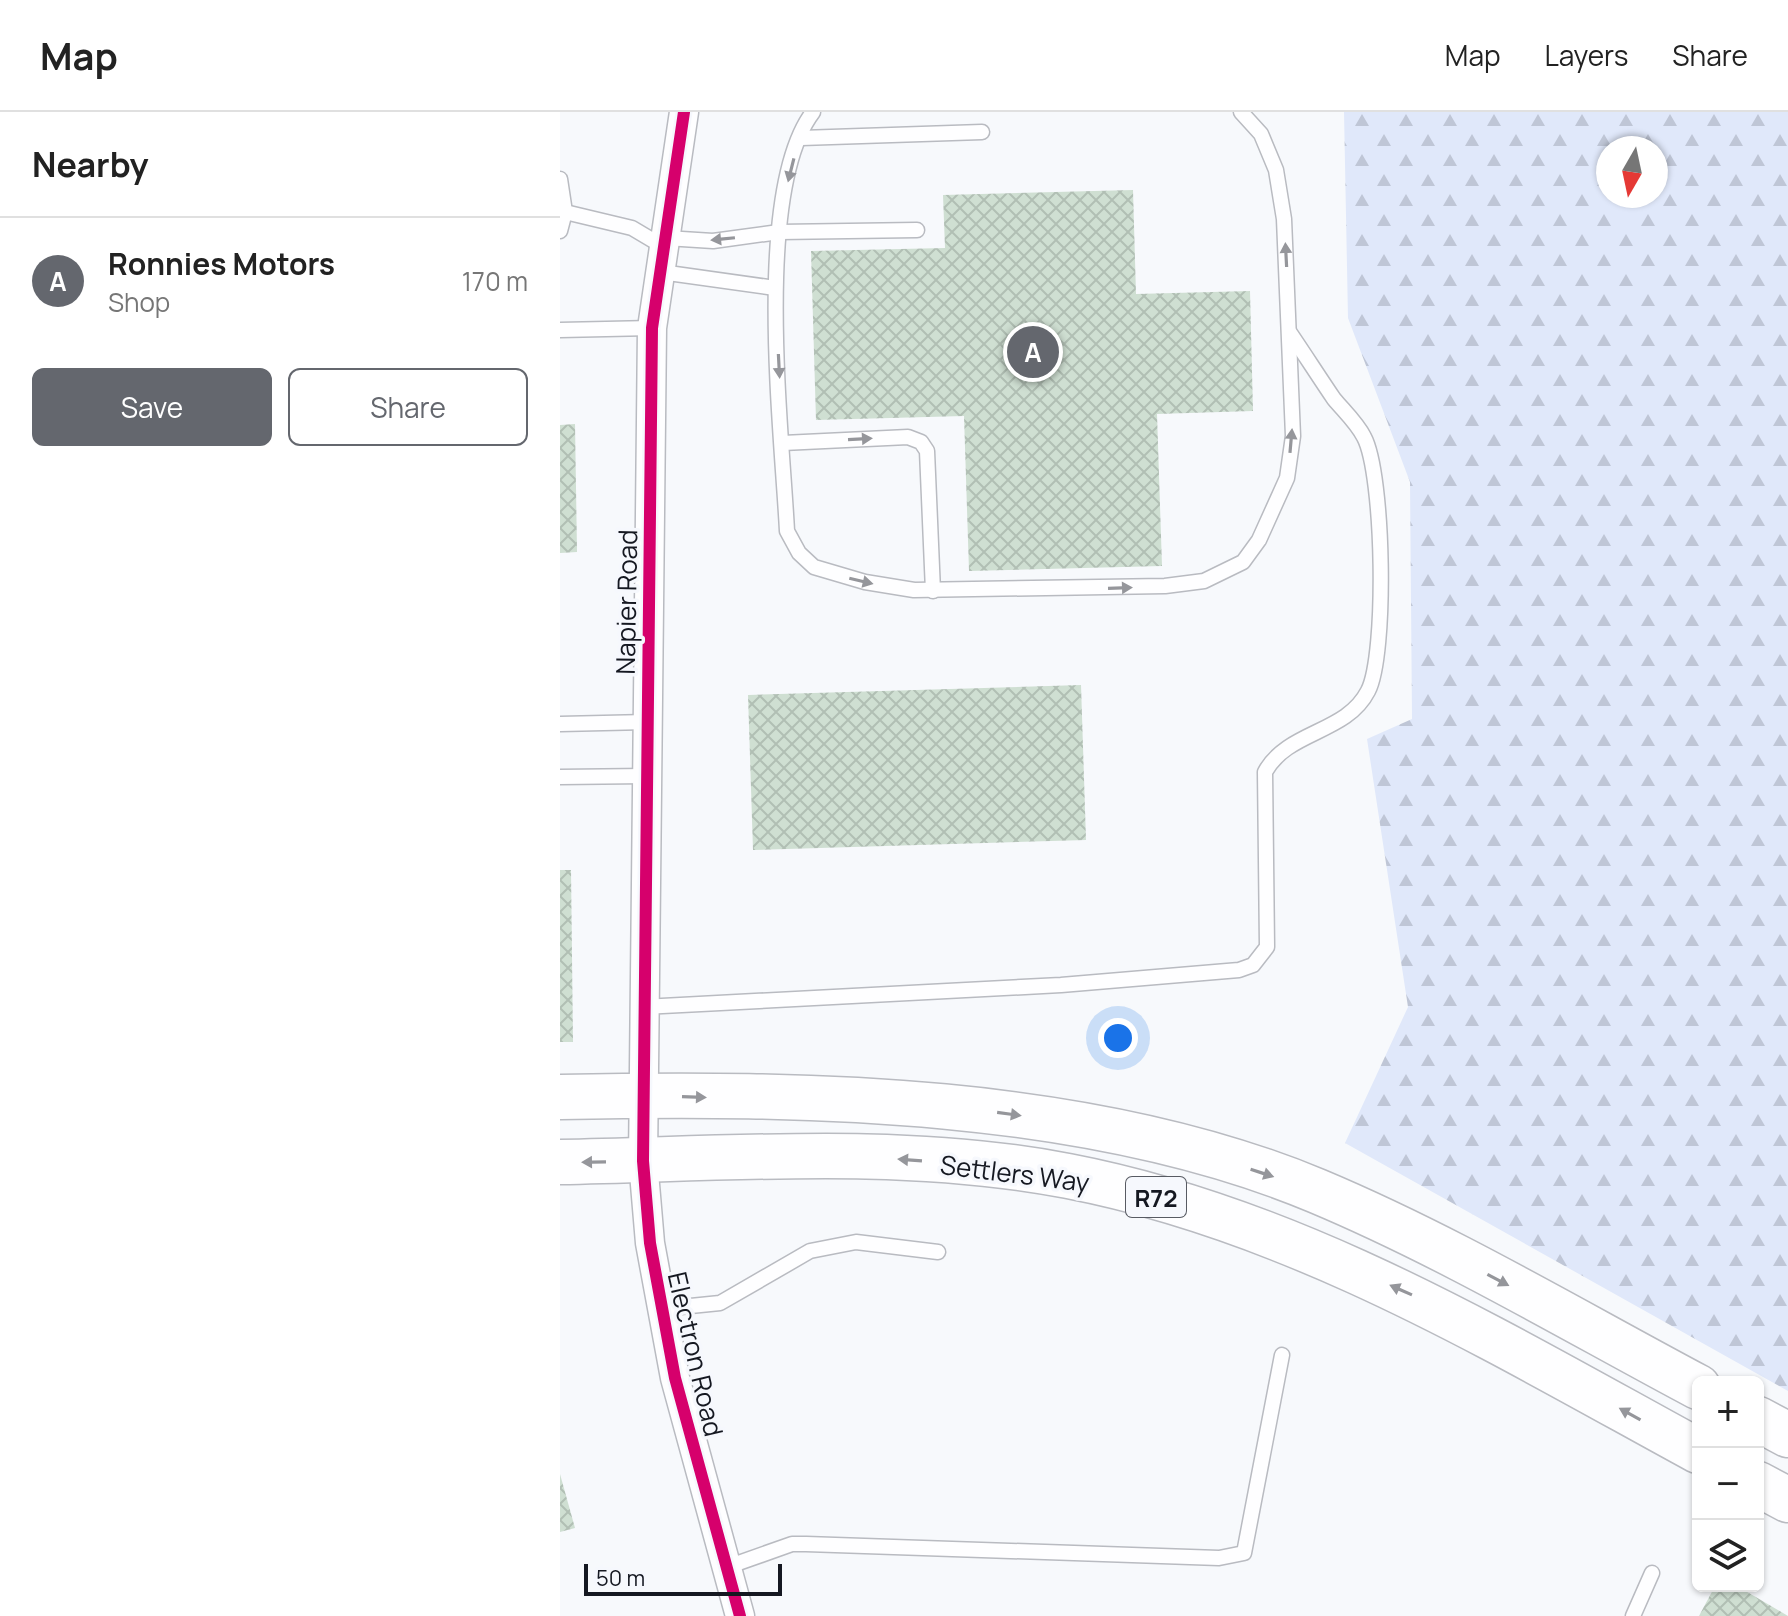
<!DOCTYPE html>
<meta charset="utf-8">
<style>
body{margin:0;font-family:Manrope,sans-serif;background:#f6f6f6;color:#222}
.controls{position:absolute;right:24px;bottom:24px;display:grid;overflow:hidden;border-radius:12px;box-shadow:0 2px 6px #0004}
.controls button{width:72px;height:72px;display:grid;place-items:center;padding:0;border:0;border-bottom:2px solid #e0e0e0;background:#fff;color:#222;font:40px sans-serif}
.compass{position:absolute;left:1036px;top:24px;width:72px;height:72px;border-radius:50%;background:#fff;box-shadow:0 2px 6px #0004;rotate:189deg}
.scale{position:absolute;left:24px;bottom:20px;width:198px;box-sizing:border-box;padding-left:8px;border:4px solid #151821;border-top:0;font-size:22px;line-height:28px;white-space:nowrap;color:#151821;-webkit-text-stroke:6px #f6f8fd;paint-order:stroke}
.you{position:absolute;left:558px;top:926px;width:28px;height:28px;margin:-20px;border:6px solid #fff;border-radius:50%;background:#1a73e8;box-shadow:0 0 0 12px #1a73e833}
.badge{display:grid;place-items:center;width:52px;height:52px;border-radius:50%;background:#64676e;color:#fff;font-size:26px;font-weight:700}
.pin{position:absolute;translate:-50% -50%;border:4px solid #fff;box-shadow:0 2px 8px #0006}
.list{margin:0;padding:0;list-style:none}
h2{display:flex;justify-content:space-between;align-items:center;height:104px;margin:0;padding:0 32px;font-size:34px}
h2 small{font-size:26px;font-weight:400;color:#767676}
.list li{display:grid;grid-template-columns:52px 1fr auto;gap:24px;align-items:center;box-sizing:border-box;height:128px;padding:0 32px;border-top:2px solid #e0e0e0}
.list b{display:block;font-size:30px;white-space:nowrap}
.list p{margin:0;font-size:26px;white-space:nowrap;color:#767676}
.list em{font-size:26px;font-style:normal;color:#767676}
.actions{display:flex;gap:16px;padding:24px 32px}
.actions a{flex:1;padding:18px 0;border:2px solid #64676e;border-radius:12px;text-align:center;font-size:28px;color:#64676e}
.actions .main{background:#64676e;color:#fff}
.icon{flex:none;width:44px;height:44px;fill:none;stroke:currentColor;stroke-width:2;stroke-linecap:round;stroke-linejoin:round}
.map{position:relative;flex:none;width:1228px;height:1504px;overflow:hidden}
header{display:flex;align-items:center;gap:48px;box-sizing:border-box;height:112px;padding:0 40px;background:#fff;border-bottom:2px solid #e0e0e0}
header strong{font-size:38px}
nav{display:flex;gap:44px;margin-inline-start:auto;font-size:28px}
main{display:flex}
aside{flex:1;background:#fff}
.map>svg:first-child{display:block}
</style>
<header>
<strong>Map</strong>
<nav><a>Map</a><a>Layers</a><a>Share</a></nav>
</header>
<main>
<aside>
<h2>Nearby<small></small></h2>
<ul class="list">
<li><span class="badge">A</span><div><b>Ronnies Motors</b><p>Shop</p></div><em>170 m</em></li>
</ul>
<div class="actions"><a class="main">Save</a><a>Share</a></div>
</aside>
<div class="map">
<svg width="1228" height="1504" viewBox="0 0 1228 1504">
<defs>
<pattern id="forest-firs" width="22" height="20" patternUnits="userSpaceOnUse" patternTransform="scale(2)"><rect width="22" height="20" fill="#e0e8fa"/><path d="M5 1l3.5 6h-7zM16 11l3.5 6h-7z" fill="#bfc6d6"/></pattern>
<pattern id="building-cross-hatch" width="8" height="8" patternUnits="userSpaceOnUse" patternTransform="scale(2)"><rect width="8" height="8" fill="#cfdfd2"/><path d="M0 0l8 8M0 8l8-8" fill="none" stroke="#b1bfb4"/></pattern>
</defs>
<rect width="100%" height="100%" fill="#f7f9fc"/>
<path fill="url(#forest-firs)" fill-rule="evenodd" d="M784,0H1228V1279L785,1031L848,895L807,627L852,607L850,370L788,206ZM1048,36H1096V84H1048Z"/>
<g fill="url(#building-cross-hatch)">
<path d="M573,78L576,182L690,179L693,299L597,302L602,454L409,459L404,304L256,308L251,139L385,136L383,83Z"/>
<path d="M15,312L17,440L0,441V313Z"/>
<path d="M521,573L526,728L193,738L188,583Z"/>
<path d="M0,758H11L13,930H0Z"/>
<path d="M0,1362L15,1416L0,1420Z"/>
<path d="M1155,1474H1177L1228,1504H1139Z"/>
</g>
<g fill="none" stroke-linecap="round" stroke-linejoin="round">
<defs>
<g id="lane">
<path d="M253,0C193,79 222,320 227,419L239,441L254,455L305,470L354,478L605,474L644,469L683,450L699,428L727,366L733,324L724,107L716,58L701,22L681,0"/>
<path d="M241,26L422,20"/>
<path d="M0,67L5,100L0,119"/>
<path d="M5,100L72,116L104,135"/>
<path d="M106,126L153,129L219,120L357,118"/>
<path d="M101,160L215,176"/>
<path d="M0,218L92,216"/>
<path d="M223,331L348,325L361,330L367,339L373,479"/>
<path d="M0,612L87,610"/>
<path d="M0,665L86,664"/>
<path d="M83,895L501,873L679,858L693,853L707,835L705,660C728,618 786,622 808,579C827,543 824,362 804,325C797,311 784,299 774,287C759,265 745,243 730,221"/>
<path d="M101,1197L160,1191L250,1139L296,1130L378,1140"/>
<path d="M167,1455L232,1432H246L659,1446L684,1441L722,1243"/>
<path d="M1073,1504L1092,1461"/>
</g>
<path id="street" d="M124,0L92,216L83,1049L90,1131L115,1266L180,1504"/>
<g id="primary">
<path d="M0,985C243,980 530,984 757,1079C888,1134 1012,1208 1138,1275"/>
<path d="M0,1050C168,1047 342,1032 508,1064C737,1108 936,1229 1138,1339"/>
<path d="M1198,1307L1228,1323"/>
<path d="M1198,1372L1228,1388"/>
</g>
</defs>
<use href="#lane" stroke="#b9bbc1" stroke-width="17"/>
<use href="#street" stroke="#b9bbc1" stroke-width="31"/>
<use href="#primary" stroke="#b9bbc1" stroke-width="47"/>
<use href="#lane" stroke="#fefeff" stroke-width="14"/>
<use href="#street" stroke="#fefeff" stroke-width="28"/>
<use href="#primary" stroke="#fefeff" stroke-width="44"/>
<defs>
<path id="cycleway" d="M124,0L92,216L83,1049L90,1131L115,1266L180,1504"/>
</defs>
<use href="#cycleway" stroke="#f6f8fd" stroke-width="17"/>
<use href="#cycleway" stroke="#d6006c" stroke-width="12"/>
</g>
<defs><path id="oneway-solid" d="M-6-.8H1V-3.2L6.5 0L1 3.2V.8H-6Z" transform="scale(2)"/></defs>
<g fill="#95969b">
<use href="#oneway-solid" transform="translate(231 58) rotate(104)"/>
<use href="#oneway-solid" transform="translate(163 127) rotate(174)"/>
<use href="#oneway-solid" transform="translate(726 143) rotate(-93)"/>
<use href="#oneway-solid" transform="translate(219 254) rotate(87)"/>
<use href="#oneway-solid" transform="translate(300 327) rotate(-3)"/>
<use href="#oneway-solid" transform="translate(731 329) rotate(-85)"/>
<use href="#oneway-solid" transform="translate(301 469) rotate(13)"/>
<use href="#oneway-solid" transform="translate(560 476) rotate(-2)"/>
<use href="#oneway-solid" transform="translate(134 985) rotate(2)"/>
<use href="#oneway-solid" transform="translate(449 1002) rotate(8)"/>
<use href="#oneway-solid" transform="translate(350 1048) rotate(-176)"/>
<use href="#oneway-solid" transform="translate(34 1050) rotate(179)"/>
<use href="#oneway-solid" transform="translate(702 1061) rotate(18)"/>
<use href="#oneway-solid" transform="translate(938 1168) rotate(28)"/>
<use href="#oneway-solid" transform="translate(841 1178) rotate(-156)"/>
<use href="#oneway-solid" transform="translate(1070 1302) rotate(-151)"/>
</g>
<g text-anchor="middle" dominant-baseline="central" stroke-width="7" stroke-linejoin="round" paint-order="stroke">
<rect fill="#f6f8fd" stroke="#585b63" stroke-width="2" x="566" y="1065" width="60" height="40" rx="6"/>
<g font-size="24" font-weight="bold" fill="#151821">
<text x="596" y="1085">R72</text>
</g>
<g font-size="26" fill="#151821" stroke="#f6f8fd">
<text transform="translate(66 490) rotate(-89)">Napier Road</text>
<text transform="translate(455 1061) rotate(7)">Settlers Way</text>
<text transform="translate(136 1242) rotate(77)">Electron Road</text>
</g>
</g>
</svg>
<div class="controls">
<button>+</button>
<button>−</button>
<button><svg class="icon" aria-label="layers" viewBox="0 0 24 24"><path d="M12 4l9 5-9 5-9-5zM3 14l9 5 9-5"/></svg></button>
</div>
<svg class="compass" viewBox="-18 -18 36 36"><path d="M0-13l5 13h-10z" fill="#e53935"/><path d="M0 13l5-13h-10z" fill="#767676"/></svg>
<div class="scale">50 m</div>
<div class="you"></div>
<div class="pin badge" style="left:473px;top:240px">A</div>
</div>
</main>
